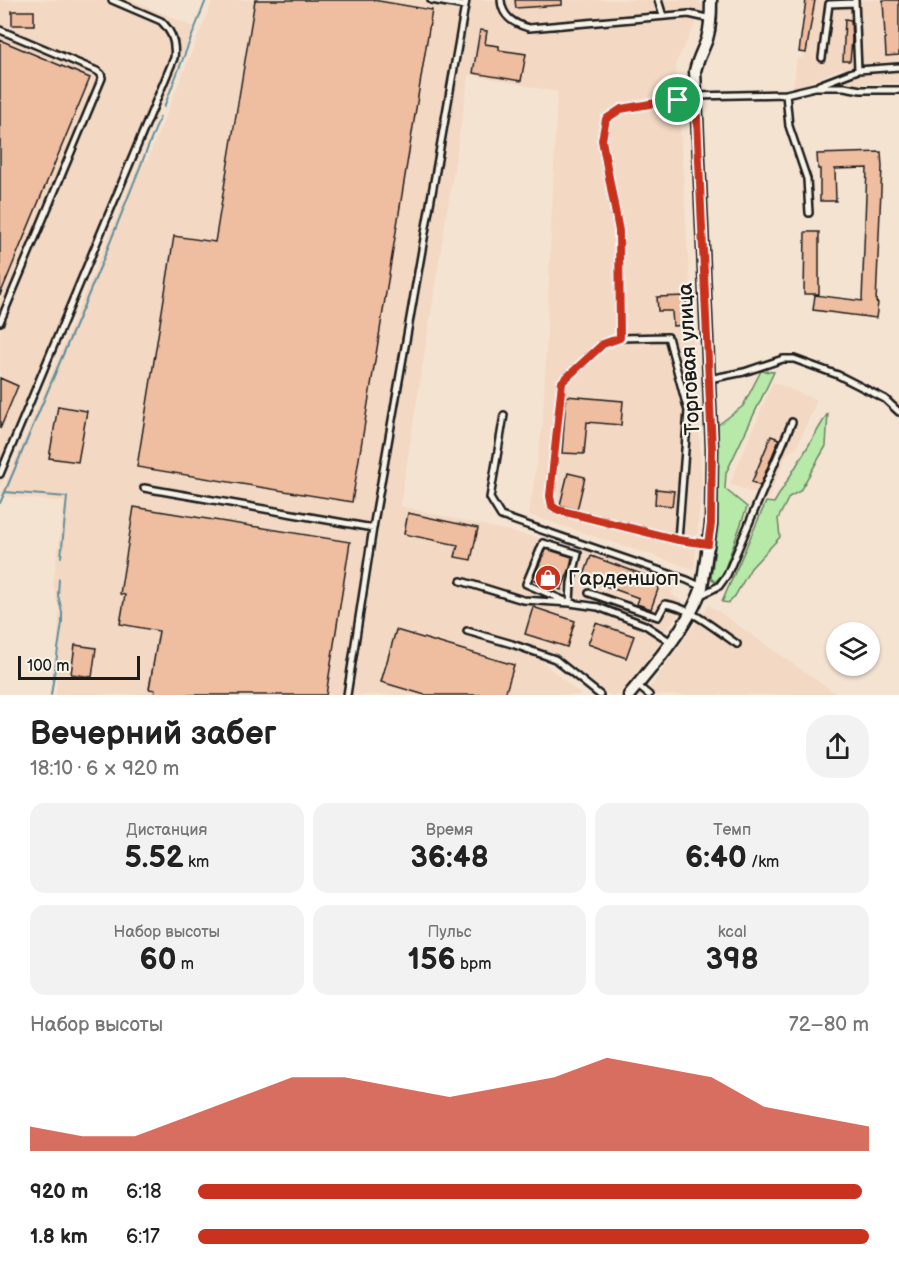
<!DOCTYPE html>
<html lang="ru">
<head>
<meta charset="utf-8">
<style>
  body { margin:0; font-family:"Balsamiq Sans",sans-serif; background:#f2f2f2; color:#222; height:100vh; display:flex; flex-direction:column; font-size:22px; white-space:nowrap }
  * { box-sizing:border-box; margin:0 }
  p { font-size:20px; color:#767676 }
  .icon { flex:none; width:33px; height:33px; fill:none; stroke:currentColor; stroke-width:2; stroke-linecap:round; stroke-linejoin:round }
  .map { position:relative; height:695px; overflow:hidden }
  .side { display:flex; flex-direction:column; background:#fff; flex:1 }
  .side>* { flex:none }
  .controls { position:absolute; left:826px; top:622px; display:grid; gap:12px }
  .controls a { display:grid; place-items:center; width:54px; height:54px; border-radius:50%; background:#fff; box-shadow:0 2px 4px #0004; font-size:30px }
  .scale { position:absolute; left:18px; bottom:15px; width:122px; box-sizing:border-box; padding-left:6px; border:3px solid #1c1c1c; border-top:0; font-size:16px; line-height:21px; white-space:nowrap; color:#1c1c1c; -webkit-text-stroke:4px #f7f3e8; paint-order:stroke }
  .pin { position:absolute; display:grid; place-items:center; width:51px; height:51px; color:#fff; margin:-26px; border:3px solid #fff; border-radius:50%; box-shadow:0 2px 6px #0007 }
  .round { display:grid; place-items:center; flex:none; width:63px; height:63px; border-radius:24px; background:#f2f2f2 }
  .overview { display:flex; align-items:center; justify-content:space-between; height:102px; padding:0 30px }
  h1 { font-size:33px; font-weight:700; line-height:45px }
  .metrics { display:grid; grid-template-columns:repeat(3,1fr); gap:9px; height:102px; padding:6px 30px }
  .metrics div { display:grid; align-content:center; border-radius:15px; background:#f2f2f2; text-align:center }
  .metrics b { font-size:30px; font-weight:700 }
  .metrics small { font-size:16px; font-weight:400 }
  .metrics p { font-size:16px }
  .chart { height:168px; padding:12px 30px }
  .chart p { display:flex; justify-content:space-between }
  .chart svg { width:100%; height:108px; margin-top:6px; fill:#c8321e; opacity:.7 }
  ul { padding:0 30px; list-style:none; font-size:20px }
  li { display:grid; grid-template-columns:96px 72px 1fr; align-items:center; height:45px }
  li i { height:15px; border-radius:8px; background:#c8321e }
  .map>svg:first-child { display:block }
</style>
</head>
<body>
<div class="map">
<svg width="899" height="695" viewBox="0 0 899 695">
  <rect width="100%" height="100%" fill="#f5e3d2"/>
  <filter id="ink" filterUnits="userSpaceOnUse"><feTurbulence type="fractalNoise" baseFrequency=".0167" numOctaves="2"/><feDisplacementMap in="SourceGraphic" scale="12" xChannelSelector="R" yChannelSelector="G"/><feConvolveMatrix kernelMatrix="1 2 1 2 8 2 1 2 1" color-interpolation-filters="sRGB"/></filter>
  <g filter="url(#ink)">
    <path fill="#f3d8c3" d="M0,0h132l62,27 -194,461z
      M213,0h484l7,6 -28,57 26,417 -8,89 -165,-54 14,-94 14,-329 -88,-18 -69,432 139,32 48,13 89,32 -5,11 14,9 -19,28 -18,-11 -71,-24 -2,-3v-10h-7l-4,10 -5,1 -21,-8 8,9h-21l-8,-3 -2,11 20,1 63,8 46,18 17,12 -43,53h-9l-46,-37 -52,-20 -1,7 36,13 -2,5 37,32h-525l3,-85 -6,-26 12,-82 -65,-6 140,-335h7z
      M806,0h93v83l-58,1 1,-16 -49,21 4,-31 6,1 1,-6 -5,-1z
      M773,382l44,18 -20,47 -10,7 -19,45 -38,-15z
      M709,605l129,90h-194z"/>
    <path fill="#b7e9a9" stroke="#6a8262" stroke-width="1.5" d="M761,371l13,1 -48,101 -1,16 22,18 -24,67 -8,8 -4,-4 7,-52v-101l25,-19z
      M828,413l-2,33 -26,45 -11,6 -11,22 2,18 -29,31 -16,28 -6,7 -7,-1 44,-100 8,1z"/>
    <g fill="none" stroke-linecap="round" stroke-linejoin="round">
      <path stroke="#628f9b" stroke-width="2" d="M164,107l42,-107
        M0,503l5,-11
        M61,557l6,-60 -62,-5 98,-232 57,-143
        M51,695l11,-72v-11l-4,-17 1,-16"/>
    </g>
    <path fill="#efbda0" stroke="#1c1c1c" stroke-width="1.5" d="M255,0h118l59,10 -80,492 -215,-35 37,-231 41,6z
      M515,0h47v5l-46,3z
      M806,0h9l-9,53 -7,-1z
      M883,0h16v55l-13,1z
      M12,11h22v14h-22z
      M845,19l6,1 1,20 -2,21h-7z
      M480,30l7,1 -2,13 14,2v4l27,4 -5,27 -48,-8z
      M0,40l90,38 -90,217z
      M881,152l1,15 -6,135 2,1 -2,15 -63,-8 2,-15 47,6 5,-133 -32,1 1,32h-16v-32h-2l-1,-15z
      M805,232h14v62h-15z
      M686,296l1,29 -14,1 -1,-15h-14l-1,-14z
      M0,378l18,8 -18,43z
      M566,396l57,5 -2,24 -34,-3 -3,32 -22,-1z
      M58,406l29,5 -9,51 -29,-4z
      M771,436l8,3 -19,47 -8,-4z
      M568,473l17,4 -8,33 -17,-5z
      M656,489l18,2 -2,15 -17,-2z
      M134,507l216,35 -24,153h-172l1,-5 -6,-1 10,-58 -39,-7 5,-29 -5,-1z
      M408,513l70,15 -7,32 -16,-3 3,-12 -54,-11z
      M546,549l26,8 -2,11 -9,22 -28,-11z
      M591,556l70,25 -10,28 -14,-5 2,-6 -56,-20z
      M533,607l42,14 -8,26 -42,-13z
      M596,623l38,13 -8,22 -38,-14z
      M396,630l118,35 -9,30h-80l-44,-13z
      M75,645l21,3 -4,29 -21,-3z"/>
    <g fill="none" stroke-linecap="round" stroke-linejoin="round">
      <g stroke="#1c1c1c" stroke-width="10">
        <path id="lane" d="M431,0l34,6
          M501,0c1,17 13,24 28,28l160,-14 22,5
          M658,0l5,16
          M855,0l3,70 41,-3
          M0,30l97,41 4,3 1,4 -102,244
          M822,58l7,-54 26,-1
          M819,85l39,-15
          M786,94l3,32 18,53 2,34
          M620,338l-1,-107 -17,-91 4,-21 15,-10 75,-13 90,-2 29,-7h29l17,3h38
          M709,379l35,-7 39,-13h11l44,16 47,24 14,13
          M504,415l-14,83 11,18 186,64 15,7
          M0,474l174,-416c2,-15 -2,-27 -13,-37l-49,-21
          M144,488l229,40
          M678,540l10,-129 -20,-74 -48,1 -17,6 -41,38 -12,114 2,10 6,4 120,30 30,4
          M543,543l35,11 -7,29 -1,20 -44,-19z
          M461,581l62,19 47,3 28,4 47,18 26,17
          M589,593l69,24 7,-13c27,4 50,25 72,40
          M701,595l18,-9 8,-11 65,-153
          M467,631l45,13 43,15 45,36
          M637,685l12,10
          M347,695l26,-167 93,-528"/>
      </g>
      <g stroke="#1c1c1c" stroke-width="15">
        <path id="street" d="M629,695c25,-30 61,-71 73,-108l9,-63 1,-76 -17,-377c3,-13 8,-21 12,-32 4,-13 4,-26 4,-39"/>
      </g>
      <use href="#lane" stroke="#f7f3e8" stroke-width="5"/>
      <use href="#street" stroke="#f7f3e8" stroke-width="10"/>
    </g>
  </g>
  <g fill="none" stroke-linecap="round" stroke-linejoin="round" filter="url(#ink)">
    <g stroke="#fff" stroke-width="12">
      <path id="route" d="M696,96l16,352 -1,76 -3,20 -30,-4 -120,-30 -6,-4 -2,-10 12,-114 41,-38 17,-6 -1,-107 -17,-91 4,-21 15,-10z"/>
    </g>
    <use href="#route" stroke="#c8321e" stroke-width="8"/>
  </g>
  <defs>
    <g id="shop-disc" transform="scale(1.35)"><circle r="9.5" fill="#c8321e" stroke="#f7f3e8"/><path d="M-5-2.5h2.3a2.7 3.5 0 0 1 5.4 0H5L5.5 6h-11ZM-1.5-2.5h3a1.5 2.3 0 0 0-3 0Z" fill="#fff"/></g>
  </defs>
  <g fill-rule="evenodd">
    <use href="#shop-disc" x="548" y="578"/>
  </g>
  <g text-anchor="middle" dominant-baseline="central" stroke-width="4.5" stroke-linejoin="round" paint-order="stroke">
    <g font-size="21" fill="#1c1c1c" stroke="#f7f3e8">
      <text transform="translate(689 359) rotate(-93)">Торговая улица</text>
    </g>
    <g font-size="21" fill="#1c1c1c" stroke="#f7f3e8" text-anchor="start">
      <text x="568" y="578">Гарденшоп</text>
    </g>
  </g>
</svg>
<div class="controls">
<a><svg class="icon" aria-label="layers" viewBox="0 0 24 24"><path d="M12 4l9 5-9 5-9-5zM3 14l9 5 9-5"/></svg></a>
</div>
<div class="scale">100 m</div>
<div class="pin" style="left:678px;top:100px;background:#1e9e55"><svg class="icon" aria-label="arrive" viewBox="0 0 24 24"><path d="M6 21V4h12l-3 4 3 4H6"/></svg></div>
</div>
<section class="side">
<div class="overview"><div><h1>Вечерний забег</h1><p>18:10 · 6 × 920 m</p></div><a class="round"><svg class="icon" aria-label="share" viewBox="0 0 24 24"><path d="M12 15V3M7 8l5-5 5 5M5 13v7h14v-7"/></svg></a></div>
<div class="metrics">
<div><p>Дистанция</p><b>5.52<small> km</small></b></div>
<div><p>Время</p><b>36:48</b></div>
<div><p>Темп</p><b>6:40<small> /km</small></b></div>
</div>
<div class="metrics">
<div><p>Набор высоты</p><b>60<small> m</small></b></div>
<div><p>Пульс</p><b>156<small> bpm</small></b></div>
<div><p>kcal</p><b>398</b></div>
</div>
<div class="chart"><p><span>Набор высоты</span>72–80 m</p>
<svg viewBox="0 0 160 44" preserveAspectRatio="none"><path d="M0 44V34L10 38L20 38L30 30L40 22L50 14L60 14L70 18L80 22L90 18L100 14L110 6L120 10L130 14L140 26L150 30L160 34V44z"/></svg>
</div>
<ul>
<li><b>920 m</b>6:18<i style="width:99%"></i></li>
<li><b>1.8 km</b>6:17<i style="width:100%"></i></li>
</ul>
</section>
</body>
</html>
